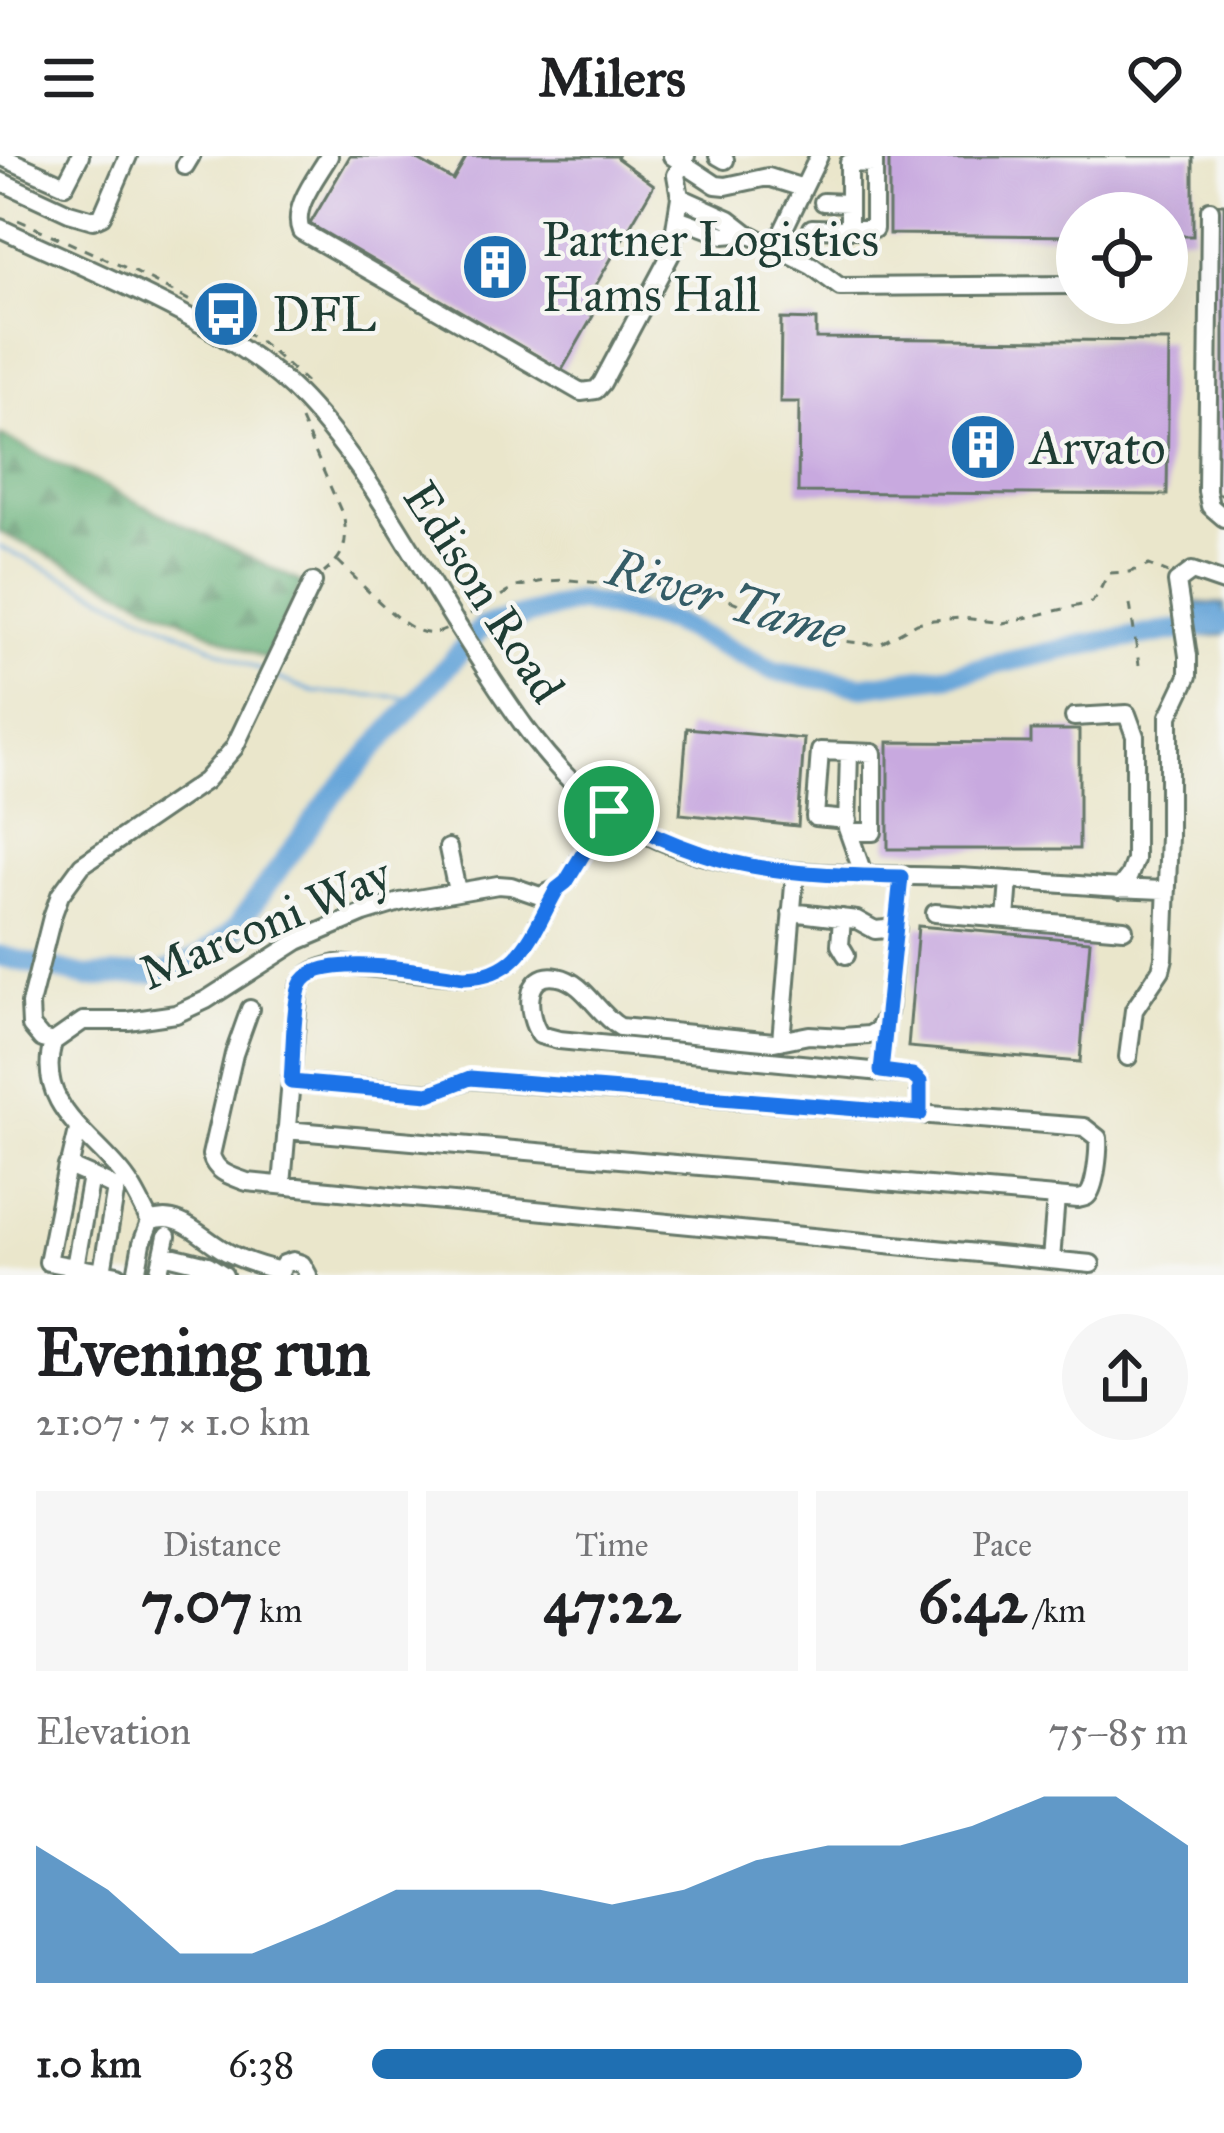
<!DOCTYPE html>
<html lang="en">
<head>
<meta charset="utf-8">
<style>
  body { margin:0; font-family:"IM FELL Great Primer",serif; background:#f6f6f6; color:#202124; height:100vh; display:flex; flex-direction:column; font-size:45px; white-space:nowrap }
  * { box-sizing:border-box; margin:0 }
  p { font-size:39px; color:#757577 }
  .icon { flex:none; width:66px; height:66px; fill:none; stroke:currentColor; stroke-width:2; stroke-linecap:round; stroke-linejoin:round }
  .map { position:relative; height:1119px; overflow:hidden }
  .drawer { display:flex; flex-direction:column; background:#fff; flex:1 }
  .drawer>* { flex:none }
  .tools { position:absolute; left:1056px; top:36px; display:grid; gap:24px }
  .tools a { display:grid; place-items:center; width:132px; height:132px; border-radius:50%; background:#fff; box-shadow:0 12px 48px #0002; font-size:60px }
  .pin { position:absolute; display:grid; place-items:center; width:102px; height:102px; color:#fff; margin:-51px; border:6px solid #fff; border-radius:50%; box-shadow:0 3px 12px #0007 }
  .round { display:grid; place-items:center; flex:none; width:126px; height:126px; border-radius:63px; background:#f6f6f6 }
  .head { display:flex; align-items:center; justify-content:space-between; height:204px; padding:0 36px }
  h1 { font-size:66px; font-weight:700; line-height:90px }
  .stats { display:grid; grid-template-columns:repeat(3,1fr); gap:18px; height:204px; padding:12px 36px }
  .stats div { display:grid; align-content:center; border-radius:0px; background:#f6f6f6; text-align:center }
  .stats b { font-size:60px; font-weight:700 }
  .stats small { font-size:33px; font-weight:400 }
  .stats p { font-size:33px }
  .chart { height:336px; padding:24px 36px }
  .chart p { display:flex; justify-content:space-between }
  .chart svg { width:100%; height:216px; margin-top:12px; fill:#1f6fb2; opacity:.7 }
  ul { padding:0 36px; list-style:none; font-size:39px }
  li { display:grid; grid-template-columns:192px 144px 1fr; align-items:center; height:90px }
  li i { height:30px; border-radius:15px; background:#1f6fb2 }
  header { display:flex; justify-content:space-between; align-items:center; height:156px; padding:0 36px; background:#fff; font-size:54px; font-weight:700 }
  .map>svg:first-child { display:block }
</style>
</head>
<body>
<header><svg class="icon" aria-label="menu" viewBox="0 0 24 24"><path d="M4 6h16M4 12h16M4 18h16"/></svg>Milers<svg class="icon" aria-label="heart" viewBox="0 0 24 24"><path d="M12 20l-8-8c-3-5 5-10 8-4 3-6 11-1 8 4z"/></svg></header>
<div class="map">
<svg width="1224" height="1119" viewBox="0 0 1224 1119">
  <defs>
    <pattern id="forest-firs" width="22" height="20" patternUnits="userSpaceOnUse" patternTransform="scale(3)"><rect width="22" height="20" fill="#66b078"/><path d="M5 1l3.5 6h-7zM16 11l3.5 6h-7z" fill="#539063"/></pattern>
    <pattern id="water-waves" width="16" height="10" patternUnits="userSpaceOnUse" patternTransform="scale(3)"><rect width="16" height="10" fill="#66a5d9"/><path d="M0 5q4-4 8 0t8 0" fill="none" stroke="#5388b1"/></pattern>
  </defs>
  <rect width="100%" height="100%" fill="#f6f6f2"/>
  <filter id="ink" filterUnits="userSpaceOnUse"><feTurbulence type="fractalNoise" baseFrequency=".00833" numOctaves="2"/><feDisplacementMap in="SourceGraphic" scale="24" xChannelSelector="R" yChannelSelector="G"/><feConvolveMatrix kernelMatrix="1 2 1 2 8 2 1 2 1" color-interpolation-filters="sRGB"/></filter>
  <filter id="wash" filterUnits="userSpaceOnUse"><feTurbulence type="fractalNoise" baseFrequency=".004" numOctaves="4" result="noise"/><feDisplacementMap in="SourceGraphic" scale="48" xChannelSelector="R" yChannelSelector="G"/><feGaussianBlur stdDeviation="2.7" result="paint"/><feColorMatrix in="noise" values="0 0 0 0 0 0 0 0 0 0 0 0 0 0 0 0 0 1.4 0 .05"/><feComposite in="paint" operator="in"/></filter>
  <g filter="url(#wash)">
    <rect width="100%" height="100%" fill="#eae6cb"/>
    <path fill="url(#forest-firs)" stroke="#427656" stroke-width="3" d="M0,279l302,148 -36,76 -266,-127z"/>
    <path fill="url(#water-waves)" stroke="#427186" stroke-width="3" d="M1195,447l29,1v31l-30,2z"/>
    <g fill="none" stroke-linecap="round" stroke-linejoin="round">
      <path stroke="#66a5d9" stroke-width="3" d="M0,391l264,125
        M273,520l40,16 106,6"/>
      <path stroke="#66a5d9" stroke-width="21" d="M0,800l88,21 75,-4 39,-17 33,-27 95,-131 152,-171 97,-26 90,20 106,50 88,15 85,-11 139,-31 137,-21"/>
    </g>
    <g id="blocks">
      <path fill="#c8a9df" d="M350,0h61l42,24 14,-24h151l-1,2 37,27 -72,124 11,7 -31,54 -252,-146z
        M889,0h304v80h-26v-23h-90v23l-188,-2z
        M1212,48h12v290h-10z
        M781,163l35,1v18l353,3 -2,154 -369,-3 1,-90h-19z
        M687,572l117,11 -6,87 -118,-12z
        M1031,574h48v119h-191v-107l143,1z
        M918,770l172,15 -10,121 -172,-15z"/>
    </g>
  </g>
  <g filter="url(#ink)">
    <use href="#blocks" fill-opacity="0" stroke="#667869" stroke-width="3"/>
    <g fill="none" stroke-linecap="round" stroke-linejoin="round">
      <g stroke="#667869" stroke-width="22">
        <path id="minor" d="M0,0l65,29 15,-29
          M329,0c-12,21 -38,52 -28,75l280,161 15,-2 6,-7 69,-129 9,-57 -4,-22 10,-19
          M672,0l44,29 10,1 42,-9 35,11
          M718,0l7,4
          M874,0v73h-25v-66l25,1
          M185,10l6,-10
          M0,25l69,32 24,7 9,-4 26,-60
          M680,41l49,22 18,14 65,33 28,21 237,-2
          M823,46l26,1
          M1210,54l-3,281 3,15 14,12
          M677,62l47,17 23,-2
          M0,72c94,45 233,96 304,172 60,64 104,146 150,220
          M812,72l37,1
          M775,91l44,-91
          M486,514c25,38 50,76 83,109 105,106 251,93 388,98 70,3 140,11 210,13
          M1074,561l53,-3 8,22v124l-6,16 -10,13
          M848,664l-33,-3 5,-66 29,1
          M849,676h24v-79l-24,-1 -2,76 17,48
          M448,692l9,43
          M901,721l-13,136 -10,17 -9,5 -26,2 -34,-2 -35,7 -154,-15c-23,-13 -35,-45 -62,-50 -35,-7 -32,39 -18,58l19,5 353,35 8,7v32
          M791,756l66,8 18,10 22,-2
          M935,757l71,6 3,-39
          M842,762l-2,27 6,10
          M1006,763l118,10
          M250,853l-16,45 -23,101c5,18 20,21 36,27l844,82
          M781,885l14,-168
          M53,886l-11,-3 -11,-13 -1,-22 22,-87 8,-22 22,-30 123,-84 29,-33 79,-166
          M1128,901l6,-47 27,-40 3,-12 5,-122v-120l19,-40v-20l-11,-74 15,-11 32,11
          M881,915l5,-49
          M286,974l792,69c3,-1 7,-1 9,-3 9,-8 12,-46 11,-58l-14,-11 -614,-48 -41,14 -138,-11
          M70,1008l5,5 16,7 -16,91 -27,-5 19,-96 3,-2 8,-34
          M91,1020l25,12 -14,84
          M282,1029l17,-198c8,-16 21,-19 38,-23l127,13c58,-1 68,-44 93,-88
          M150,1066c-7,-14 -14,-30 -23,-42 -31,-44 -93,-72 -74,-138l30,-21h45l48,-7 30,-14 92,-59 66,-28 36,-11 98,-17 13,1 29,10 17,-7 9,-7 43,-71
          M150,1066c32,-13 54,20 81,32 15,8 32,12 48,17
          M163,1098l4,-18
          M1051,1104l5,-63
          M75,1111l43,8
          M136,1119l6,-32 8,-21
          M158,1119l5,-21 45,11 16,10
          M279,1119l5,-11 9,-3 9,3 6,11"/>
      </g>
      <path stroke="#667869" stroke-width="3" stroke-dasharray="9 9" stroke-linecap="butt" d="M18,64l115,51 61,32
        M213,157l52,32 41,37
        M301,264l43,98c4,26 0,38 -20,55
        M338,405c20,19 56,60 81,70 10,4 18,3 28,-2
        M1130,448l9,61
        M470,458l46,-27 28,-6 26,-1 102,10h32l45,18 28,19 48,12 44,5h11l37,-21 16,-3 30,-2 40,5 87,-20c10,-7 11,-20 20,-30l20,-1 19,-7 19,8"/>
      <use href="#minor" stroke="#fff" stroke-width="16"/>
      <g stroke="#667869" stroke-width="22" stroke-linecap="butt">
        <path id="minor-bridge" d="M454,464l32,50"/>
      </g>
      <use href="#minor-bridge" stroke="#fff" stroke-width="16"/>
    </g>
  </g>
  <g fill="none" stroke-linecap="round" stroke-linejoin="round" filter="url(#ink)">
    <g stroke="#fff" stroke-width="24">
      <path id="route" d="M609,655c102,61 176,63 292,66l-20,194 31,4 8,7v32l-450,-36 -41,16 -138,-12c2,-23 2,-77 9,-96 13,-37 131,-13 164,-9 58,-1 68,-44 93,-88l9,-7z"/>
    </g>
    <use href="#route" stroke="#1a73e8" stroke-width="15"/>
  </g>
  <defs>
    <g id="building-disc" transform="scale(3.45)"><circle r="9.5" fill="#1f6fb2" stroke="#f6f6f2"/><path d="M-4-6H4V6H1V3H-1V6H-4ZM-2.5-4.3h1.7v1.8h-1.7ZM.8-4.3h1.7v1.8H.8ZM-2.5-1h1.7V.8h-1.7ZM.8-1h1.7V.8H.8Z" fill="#fff"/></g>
    <g id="bus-disc" transform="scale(3.45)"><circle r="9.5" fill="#1f6fb2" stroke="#f6f6f2"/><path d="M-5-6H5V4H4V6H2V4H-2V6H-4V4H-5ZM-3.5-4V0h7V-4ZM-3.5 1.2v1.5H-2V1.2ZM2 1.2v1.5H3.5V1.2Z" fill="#fff"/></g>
  </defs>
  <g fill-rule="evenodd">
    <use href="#building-disc" x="495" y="111"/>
    <use href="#bus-disc" x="226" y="158"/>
    <use href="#building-disc" x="983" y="291"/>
  </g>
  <g text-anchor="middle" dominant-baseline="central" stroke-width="9" stroke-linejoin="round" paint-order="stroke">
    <g font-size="48" fill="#1f3d34" stroke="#f6f6f2" text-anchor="start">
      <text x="542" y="83">Partner Logistics<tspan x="542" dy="55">Hams Hall</tspan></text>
      <text x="272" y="158">DFL</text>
      <text x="1030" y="291">Arvato</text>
    </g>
    <g font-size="48" fill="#1f3d34" stroke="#f6f6f2">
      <text transform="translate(484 436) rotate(57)">Edison Road</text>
      <text transform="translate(265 767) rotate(-23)">Marconi Way</text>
    </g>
    <g font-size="51" font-style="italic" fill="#345c66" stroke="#f6f6f2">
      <text transform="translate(726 444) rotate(16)">River Tame</text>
    </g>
  </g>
</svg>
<div class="tools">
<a><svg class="icon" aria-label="locate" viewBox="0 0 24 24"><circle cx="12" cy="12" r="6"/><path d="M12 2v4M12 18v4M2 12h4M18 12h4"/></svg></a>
</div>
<div class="pin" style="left:609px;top:655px;background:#1e9e55"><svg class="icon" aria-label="arrive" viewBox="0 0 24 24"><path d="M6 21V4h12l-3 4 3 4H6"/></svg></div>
</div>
<section class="drawer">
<div class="head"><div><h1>Evening run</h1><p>21:07 · 7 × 1.0 km</p></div><a class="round"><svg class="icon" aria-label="share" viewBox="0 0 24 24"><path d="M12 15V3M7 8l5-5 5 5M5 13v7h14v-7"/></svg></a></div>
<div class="stats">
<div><p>Distance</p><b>7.07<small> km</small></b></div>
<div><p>Time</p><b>47:22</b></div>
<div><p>Pace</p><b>6:42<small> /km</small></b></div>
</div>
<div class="chart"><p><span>Elevation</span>75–85 m</p>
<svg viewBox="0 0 160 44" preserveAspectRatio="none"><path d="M0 44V16L10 25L20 38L30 38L40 32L50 25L60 25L70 25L80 28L90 25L100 19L110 16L120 16L130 12L140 6L150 6L160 16V44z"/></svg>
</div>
<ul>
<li><b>1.0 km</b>6:38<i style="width:87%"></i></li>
</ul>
</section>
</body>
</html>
